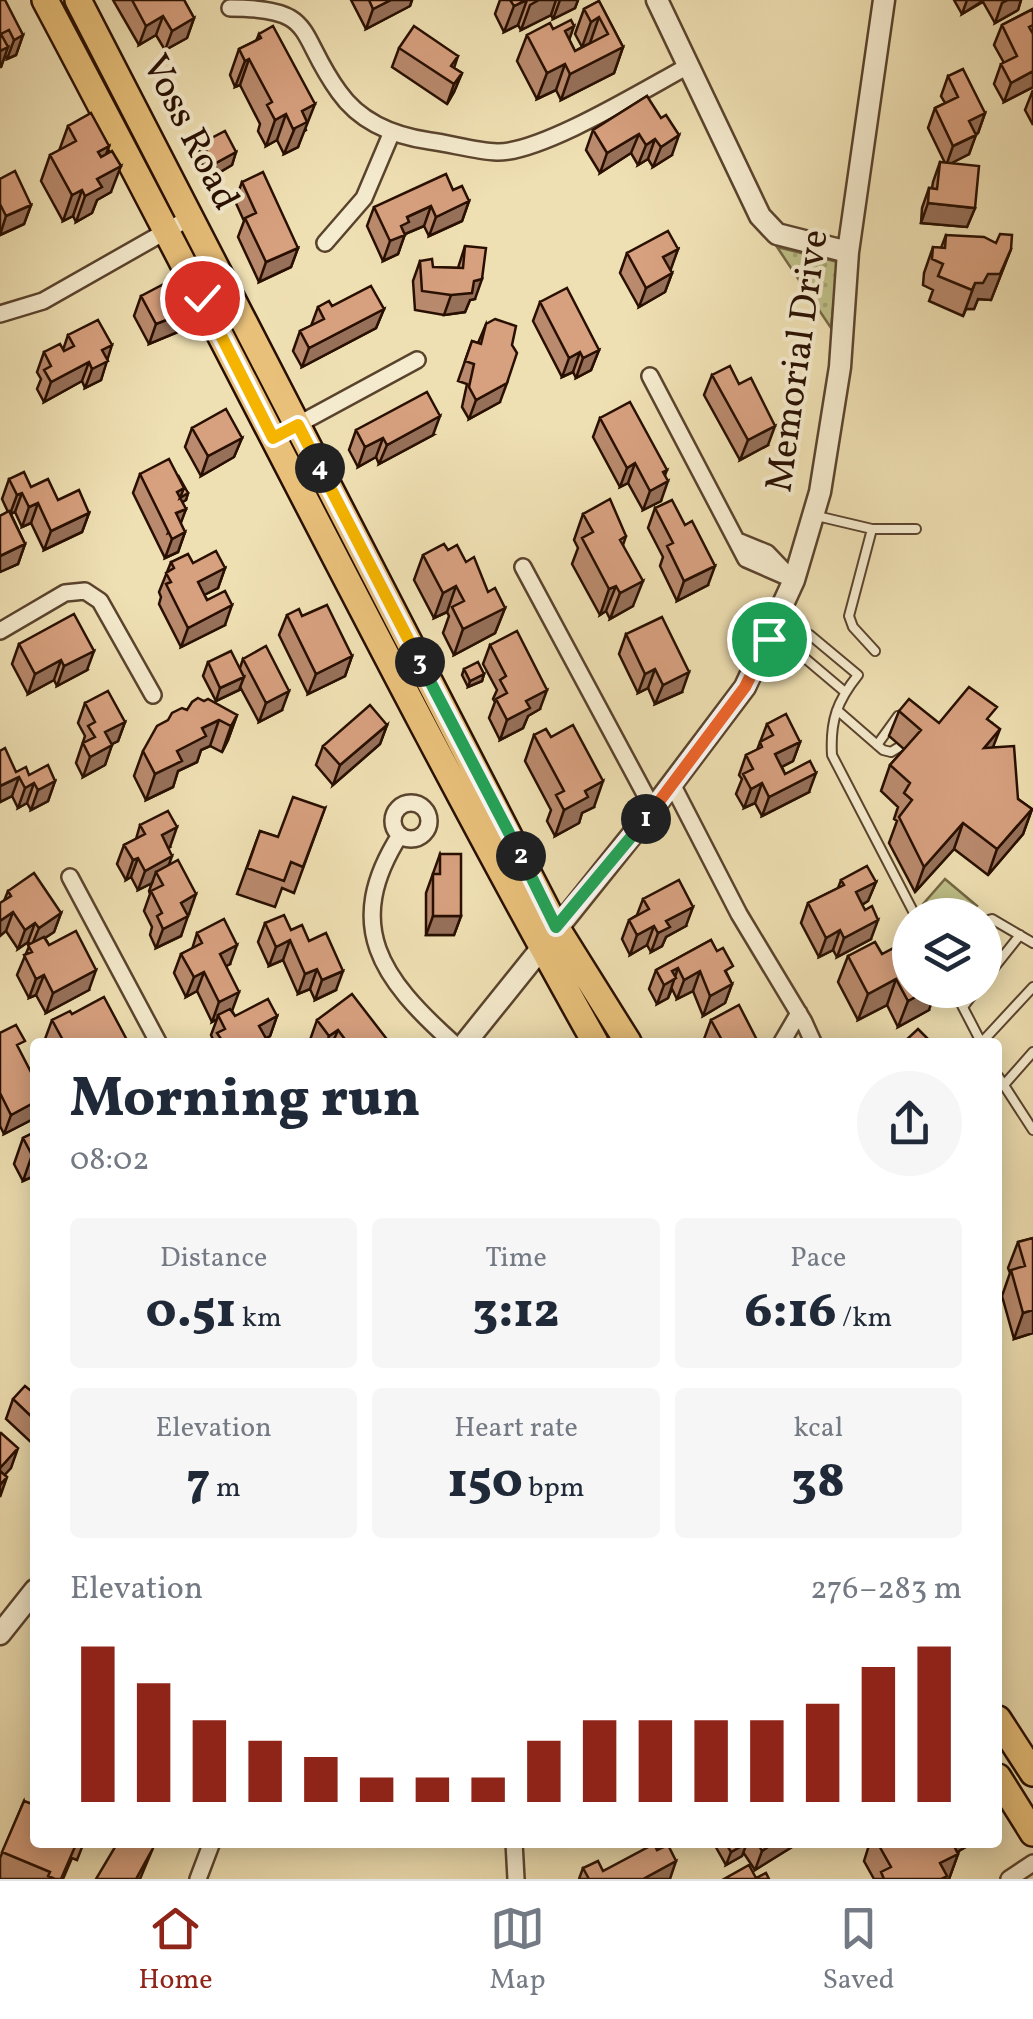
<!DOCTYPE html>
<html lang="en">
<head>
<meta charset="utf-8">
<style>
  body { margin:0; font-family:Vollkorn,serif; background:#f6f6f7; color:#1f2937; height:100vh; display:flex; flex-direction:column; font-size:38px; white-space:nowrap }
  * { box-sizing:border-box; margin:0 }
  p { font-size:32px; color:#747a83 }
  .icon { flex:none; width:55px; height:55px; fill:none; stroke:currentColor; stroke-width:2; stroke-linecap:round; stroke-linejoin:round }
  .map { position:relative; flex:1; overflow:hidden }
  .details { position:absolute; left:30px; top:1038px; width:972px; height:810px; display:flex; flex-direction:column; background:#fff; border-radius:10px; box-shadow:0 5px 25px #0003 }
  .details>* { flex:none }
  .controls { position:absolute; left:892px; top:898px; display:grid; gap:20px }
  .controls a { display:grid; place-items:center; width:110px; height:110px; border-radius:50%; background:#fff; box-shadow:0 5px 25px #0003; font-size:50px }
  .pin { position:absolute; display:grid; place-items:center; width:85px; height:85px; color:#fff; margin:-42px; border:5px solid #fff; border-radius:50%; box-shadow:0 2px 10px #0007 }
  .km { position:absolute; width:50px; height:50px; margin:-25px; border-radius:50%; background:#222; color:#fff; font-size:28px; line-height:50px; text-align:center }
  .round { display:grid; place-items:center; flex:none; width:105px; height:105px; border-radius:52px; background:#f6f6f7 }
  .summary { display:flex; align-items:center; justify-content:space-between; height:170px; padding:0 40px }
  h1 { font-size:55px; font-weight:800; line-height:75px }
  .figures { display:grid; grid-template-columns:repeat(3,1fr); gap:15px; height:170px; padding:10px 40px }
  .figures div { display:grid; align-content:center; border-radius:10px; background:#f6f6f7; text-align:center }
  .figures b { font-size:50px; font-weight:800 }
  .figures small { font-size:28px; font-weight:400 }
  .figures p { font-size:28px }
  .chart { height:280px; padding:20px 40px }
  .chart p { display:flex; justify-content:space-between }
  .chart svg { width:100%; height:180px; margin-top:10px; stroke:#8f2418; stroke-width:6 }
  .dock { display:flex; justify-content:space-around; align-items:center; height:140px; border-top:2px solid #e0e1e3; background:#fff; font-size:28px; color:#747a83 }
  .dock a { display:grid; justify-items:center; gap:5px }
  .dock .active { color:#8f2418 }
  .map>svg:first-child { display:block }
</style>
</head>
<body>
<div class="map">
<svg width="1033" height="1879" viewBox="0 0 1033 1879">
  <defs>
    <pattern id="park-dots" width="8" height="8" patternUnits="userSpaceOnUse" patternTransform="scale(2.5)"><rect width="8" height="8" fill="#c0c088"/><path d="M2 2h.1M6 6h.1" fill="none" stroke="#a5a474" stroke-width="1.8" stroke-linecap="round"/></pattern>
  </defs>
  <rect width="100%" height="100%" fill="#efe0b3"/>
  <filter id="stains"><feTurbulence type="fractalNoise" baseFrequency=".002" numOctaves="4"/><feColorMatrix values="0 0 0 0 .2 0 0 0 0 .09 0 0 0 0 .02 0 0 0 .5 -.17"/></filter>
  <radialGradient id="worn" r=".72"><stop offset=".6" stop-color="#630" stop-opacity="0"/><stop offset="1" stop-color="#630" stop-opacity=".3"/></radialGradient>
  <path fill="#c0c088" stroke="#746844" stroke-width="2.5" d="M945,879l32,27 -8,9h-33l-13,-11z"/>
  <path fill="url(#park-dots)" stroke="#746844" stroke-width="2.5" d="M777,247l61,15 -7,66z"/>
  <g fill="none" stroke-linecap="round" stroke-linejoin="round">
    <g stroke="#5a432d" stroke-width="12">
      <path id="service" d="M817,516l55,13h44
        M872,529l-23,87 4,11 22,24
        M778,619l32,16 48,40c-21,26 -28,46 -26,80l83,160
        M769,639l31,15 45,38
        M837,710l46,40 8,2 10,-6
        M877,745l21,-29
        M985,921l7,-2 41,24
        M985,979l35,-44
        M954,990l27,52
        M963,1007l13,-17
        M982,1042l51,-55
        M998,1076l35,54
        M1003,1086l30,-34"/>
    </g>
    <g stroke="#5a432d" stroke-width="20">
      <path id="minor" d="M230,8c88,0 66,25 109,84 21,30 56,44 91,49 22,3 45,10 67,11 45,1 150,-64 193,-87
        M325,243l39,-45 28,-66
        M0,314l43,-13 148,-84
        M650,376l96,183 48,21
        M273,438l144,-78
        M740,542l27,11 22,23
        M523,567l130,242
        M0,631l65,-38 20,-2 15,10 53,94
        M672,784l67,130 65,108 9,20
        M393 821a18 18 0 1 1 36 0a18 18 0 1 1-36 0Z
        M400,835c-58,91 -18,144 52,207
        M70,877l88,165
        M782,1042l17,-29
        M514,1842l2,37
        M198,1879l14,-37
        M1009,1879l24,-16"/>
    </g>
    <g stroke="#5a432d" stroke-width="25">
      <path id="tertiary" d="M657,0l103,216 17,18 71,18
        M466,1042l187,-233 92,-122 49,-107 26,-88 20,-125 8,-115 36,-252
        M0,1634l35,-44"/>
    </g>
    <g stroke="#280f00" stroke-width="30">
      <path id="primary" d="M45,0c185,347 358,700 550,1042
        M78,0l478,927 72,115
        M998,1719l35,54
        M998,1777l35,56"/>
    </g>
    <use href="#service" stroke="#f5ebce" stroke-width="8"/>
    <use href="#minor" stroke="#f5ebce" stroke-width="15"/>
    <use href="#tertiary" stroke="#f5ebce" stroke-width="20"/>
    <use href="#primary" stroke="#e8c07a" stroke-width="25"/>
  </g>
  <path fill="#b98a6d" stroke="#280f00" stroke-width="2.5" d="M0,0l23,35 -7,20 -9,4 -2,-4 -4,12z
    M113,0h71l10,18 -7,20 -22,12 -9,-15 -17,10z
    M351,0h61l-2,6 -44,23z
    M500,0h78l-3,8 -22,11 -2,-4 -30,15 -3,-5 -14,7 -9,-18z
    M954,0h67l-3,10 -23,13 -12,-21 -21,12z
    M599,1l24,46 -9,26 -53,27 -5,-10 -19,9 -20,-38 10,-26 26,-6 16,10 6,12 7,-4 -7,-13 9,-25z
    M1033,9v78l-29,15 -10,-18 7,-20 3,-1 -10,-18 8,-20z
    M259,34l47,96 -3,2 -5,15 -14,7 -7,-14 -11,6 -8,-15 2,-7 -20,-39 -5,2 -5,-12 9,-26 17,-8z
    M399,48l59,8 -4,12 8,5 -8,19 -7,12 -55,-37z
    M948,76l37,37 -7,20 -2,1 -7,20 -18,9 24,45 -8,19 -46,-4 1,-15 7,-20h3l1,-6 7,-20 5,1 -17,-35 7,-20 10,-5 -4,-7z
    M1033,90v35l-8,-15z
    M647,96l25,59 -19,12 -5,-8 -10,6 -7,-12 -31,20 -14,-23 7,-20z
    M68,126l41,20 -3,8 5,38 -14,8 -5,13 -16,9 -3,-6 -10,5 -22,-40 9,-26 9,-4z
    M202,143l34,9 -4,13 -22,13 -12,-22z
    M0,179l31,26 -7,19 -24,11z
    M242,182l56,66 -7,19 -32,15 -21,-45 6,-16 -9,-20z
    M453,190l16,11 -7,20 -33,15 -5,-10 -19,8 -7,20 -15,7 -16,-35 7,-19z
    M946,235l65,14 -20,51 -13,-1 -4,10h-8l-3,7 -34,-15 4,-11 -10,-5 1,-12 9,-26 8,1z
    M465,246l10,53 -5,1 -5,12 -21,3 -29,-5 -2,-29 7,-20 13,6 25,1z
    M678,249l-8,20 2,4 -7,19 -26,15 -19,-34 7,-20z
    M169,294l23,16 -7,19 -36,15 -15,-28 7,-20z
    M540,302l59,48 -8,20 -15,8 -3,-6 -11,5 -29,-56z
    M332,306l52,3 -8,19 -74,39 -9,-16 7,-20 11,-5 7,-19z
    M486,324l14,78 -31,17 -7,-12 5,-23 -9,-3 14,-40 6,2z
    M68,335l39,24 -6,21 -16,8 -3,-7 -38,21 -7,-13 4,-10 -4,-7 7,-20 19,-2z
    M712,375l56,70 -28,15 -36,-65z
    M600,418l65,57 -4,26 -18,9 -15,-27 -8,4 -27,-50z
    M192,428l50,10 -8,19 -33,19 -16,-29z
    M356,430l77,5 -54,29 -3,-7 -18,10 -9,-17z
    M140,474l48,19 -2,7 -4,2 4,7 -6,14 5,9 -7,20 -13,6 -32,-65z
    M9,479l22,8 27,13 31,13 -7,19 -38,18 -13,-27 -9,4 -7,-15 -4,2 14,30 -7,20 -18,8v-56l8,-4 -6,-13z
    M655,508l53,77 -31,16 -17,-35 3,-9 -15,-29z
    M583,514l43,22 -3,9 10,61 -23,13 -4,-8 -6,4 -28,-51 6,-16 -4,-8z
    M448,550l18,12 22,30 17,16 -10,25 -41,22 -11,-22 6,-17 -2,-4 -13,6 -20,-38 9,-25z
    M171,562l22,1 32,5 -7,20 -14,7 21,30 -44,22 -22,-43 2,-7 -2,-5z
    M287,615l15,1 50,40 -7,20 -37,18 -29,-59z
    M626,634l56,58 -27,12 -7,-16 -10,5 -19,-39z
    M19,644l68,26 -30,16 -3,-6 -26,14 -16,-30z
    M490,645l50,64 -12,7 -5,12 -23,12 -11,-22 6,-16 -2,-3 4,-9 -14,-26z
    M243,659l39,51 -23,12 -19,-35 -1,3 -23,11 -13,-25 5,-14 32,6z
    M464,669l20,5 -2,7 -14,6 -6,-12z
    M85,703l40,19 -7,19 -6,3 -7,21 -22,12 -7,-14 9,-27 -7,-13z
    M187,710l50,5 -9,25 -6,12 -12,-6 -9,4 -4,12 -19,9 -5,16 -27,13 -12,-24 9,-25z
    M899,711l40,12h53l1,25 25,51 14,10 -9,25 -35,41 -34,-26 -39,43 -26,-49 8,-22 -3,-2 4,-12 -17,-16 9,-26 14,-16 -15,-13z
    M767,724l33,18 -7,19 -11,6 3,7 24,18 -47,24 -7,-13 -11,5 -8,-14 6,-15 -3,-4 7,-20 11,-5z
    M387,725l-7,19 -47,41 -17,-20 7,-19z
    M534,735l60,72 -12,6 -3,10 -24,13 -8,-15 4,-11 -26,-49z
    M0,751l16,21 39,9 -7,20 -17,9 -4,-7 -9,5 -6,-12 -12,6z
    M325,808l-31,85 -12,-5 -7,19 -38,-13 23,-63 18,6z
    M140,825l30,22 -2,1 1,16 20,50 -2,1 -6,21 -25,12 -6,-13 2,-8 -8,-16 6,-17 -1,-3 3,-8 -14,7 -7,-13 -5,3 -9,-16 7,-19 12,-6z
    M440,854l21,62 -7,19h-28v-42z
    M841,880l35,2 -8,19 -6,4 9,34 -34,18 -4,-7 -14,7 -18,-34 7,-20 30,-15z
    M8,891l53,22 -7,19 -9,6 4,7 40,45 -43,23 -10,-18 -7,3 -12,-23 13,-31 -2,-2 -10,7 -12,-18 -2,-30z
    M643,899l43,27 -20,11 -4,9 -11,6 -4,-7 -17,10 -8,-16 7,-19 8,-5z
    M265,923l26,7 18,11 27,49 -21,10 -5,-11 -12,5 -15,-34 -14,6 -11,-24z
    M197,933l33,31 -4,2 6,45 3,5h42l-7,20 -4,2 2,4h-54l-3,-7 6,-16 -5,3 -15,-31 -11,6 -12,-24 7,-19 11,-5z
    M711,940l21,44 -7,19 -22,13 -10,-25 -16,8 -5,-10 -4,9 -11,6 -8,-15 7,-19z
    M882,954l47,56 -31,17 -11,-22 -29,15 -20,-38 10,-26z
    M72,1014l56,28h-81l-2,-3 7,-19z
    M317,1020l72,22h-77l-2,-2z
    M711,1020l47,22h-52l-2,-3z
    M0,1033l20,20 15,27v38l-31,16 -4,-8z
    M35,1132v46l-1,-2 -11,5 -9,-17 9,-26z
    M1033,1238v95l-19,6 -12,-43 8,-23 -2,-5 10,-26z
    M35,1394v52l-29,-27 7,-20z
    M24,1801l11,41h49l-7,18 -5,-2 -9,21h-63v-21z
    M713,1842h87l-45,28 -12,-18 -1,4 -16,9z
    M870,1842h104l-17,10 1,2 -9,25h-75l-10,-18z
    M657,1850l13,29h-91l4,-11 20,3z"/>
  <path fill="#967059" stroke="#280f00" stroke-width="2.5" d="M391,0h21l-2,6 -44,23 7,-20z
    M527,0l-9,25 -14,7 10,-26z
    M539,0h17l-5,15 -30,15 9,-25z
    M560,0h18l-3,8 -22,11z
    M967,0h17l-22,14z
    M1008,0h13l-3,10 -23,13 7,-20z
    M163,16l-7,19 -17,10 7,-19z
    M599,17l-9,26 -8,4 9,-25z
    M194,18l-7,20 -22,12 7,-19z
    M574,26l-9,26v-21z
    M23,35l-7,20 -9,4 7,-19z
    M8,47l-7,20h-1v-16z
    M623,47l-9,26 -53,27 9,-26z
    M249,59l-9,26 -5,2 10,-26z
    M565,64l-9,26 -19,9 10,-26z
    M1033,71v16l-29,15 7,-19z
    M462,73l-8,19 -7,12 7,-20z
    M315,104l-17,43 -14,7 18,-43z
    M985,113l-7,20 -16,7 7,-19z
    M286,114l-9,26 -11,6 9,-26z
    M639,134l-8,19 -31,20 7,-20z
    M679,135l-7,20 -19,12 8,-20z
    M976,135l-7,19 -23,12 7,-20z
    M655,139l-7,20 -10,6 8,-20z
    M109,146l-9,26 -2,-20z
    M236,152l-4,13 -22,13 4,-14z
    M121,166l-10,26 -14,8 -5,13 -16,9 9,-26 12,-17z
    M82,190l-9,26 -10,5 9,-26z
    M469,201l-7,20 -33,15 7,-19z
    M928,203l47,5 -8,19 -46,-4z
    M31,205l-7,19 -24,11 6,-19z
    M431,206l-7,20 -19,8 -7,20 -15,7 7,-20 17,-24z
    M298,248l-7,19 -32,15 7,-20z
    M678,249l-7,20 -15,8 7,-20z
    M1011,249l-20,51 -13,-1 -4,10h-8l-3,7 12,-33 13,-9z
    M672,273l-7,19 -26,15 7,-19z
    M482,279l-7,20 -5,1 -5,12 -21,3 7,-20 23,-14z
    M384,309l-8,19 -74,39 7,-19z
    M192,310l-7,19 -36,15 7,-20z
    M112,345l-11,35 -16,8 7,-19 10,-19z
    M599,350l-8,20 -15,8 7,-20z
    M580,352l-7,20 -11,5 7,-19z
    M89,362l-7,19 -38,21 7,-20z
    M507,383l-7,19 -31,17 7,-19z
    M440,416l-7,19 -54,29 8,-19z
    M775,426l-7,19 -28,15 8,-20z
    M242,438l-8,19 -33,19 7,-20z
    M383,438l-7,19 -18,10 7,-20z
    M635,463l-7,20 -8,4 7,-19z
    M667,470l-6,15 7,-4 -7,20 -18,9 7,-19 13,-19z
    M184,488l4,5 -2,7 -8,5 -1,-13z
    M22,493l-7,19 -5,2 7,-19z
    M38,503l-7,20 -9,4 7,-20z
    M186,509l-7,19 -11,5 8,-20z
    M89,513l-7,19 -38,18 7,-19z
    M185,532l-7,20 -13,6 7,-19z
    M25,544l-7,20 -18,8v-16z
    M715,566l-7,19 -31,16 7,-20z
    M225,568l-7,20 -28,14 8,-20z
    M643,581l-10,25 -23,13 10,-26z
    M456,586l-9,26 -13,6 9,-25z
    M616,586l-10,25 -6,4 9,-26z
    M232,605l-7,20 -44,22 7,-19z
    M505,608l-10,25 -41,22 9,-26z
    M94,651l-7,19 -30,16 7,-20z
    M352,656l-7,20 -37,18 8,-20z
    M61,660l-7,20 -26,14 7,-20z
    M655,669l-7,19 -10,5 7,-19z
    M689,672l-7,20 -27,12 8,-19z
    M484,674l-2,7 -14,6 2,-6z
    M244,677l-5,13 -23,11 4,-13z
    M547,690l-7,19 -12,7 -5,12 -23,12 7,-20 19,-19z
    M289,691l-7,19 -23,12 7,-19z
    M237,715l-9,25 -6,12 9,-26z
    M219,720l-9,26 -9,4 -4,12 -19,9 -5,16 -27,13 9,-26 22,-23 25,-23z
    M125,722l-7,19 -20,10 7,-19z
    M387,725l-7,19 -47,41 7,-20z
    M1000,729l-10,26 -6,-7z
    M800,742l-7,19 -25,13 7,-20z
    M112,745l-7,20 -22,12 7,-20z
    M816,773l-7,19 -47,24 7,-19z
    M19,777l-7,19 -12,6v-16z
    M55,781l-7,20 -17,9 7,-20z
    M603,781l-9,26 -12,6 -3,10 -24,13 9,-26 21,-19z
    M34,783l-7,20 -9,5 7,-20z
    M762,783l-7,20 -11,5 7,-19z
    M1032,809l-9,25 -35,41 9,-26z
    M963,823l-9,26 -39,43 9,-25z
    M177,827l-7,20 -16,8 8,-20z
    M172,856l-7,20 -9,-4 -4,11 -14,7 7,-19z
    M138,858l-7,19 -5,3 7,-20z
    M876,882l-8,19 -19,11 7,-20z
    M196,894l-7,20 -16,8 8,-19z
    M693,907l-7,19 -20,11 -4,9 -11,6 7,-19 8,-12z
    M13,912l-7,19 -6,5v-15z
    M61,913l-7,19 -23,15 8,-19z
    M188,916l-7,20 -25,12 7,-19z
    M433,916h28l-7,19h-28z
    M878,920l-7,19 -34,18 7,-19z
    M35,923l-7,19 -10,7 7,-19z
    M654,926l-7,19 -17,10 7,-20z
    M840,930l-7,20 -14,7 7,-19z
    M290,940l-7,20 -14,6 7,-19z
    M237,945l-7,19 -17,9 7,-19z
    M678,968l-10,30 -11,6 7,-19 8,-14z
    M317,969l-7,20 -12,5 7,-20z
    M96,970l-7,20 -43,23 7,-20z
    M343,971l-7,19 -21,10 7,-20z
    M700,971l-7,20 -16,8 7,-19z
    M204,972l-7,19 -11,6 8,-20z
    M44,975l-8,20 -7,3 7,-19z
    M896,979l-9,26 -29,15 10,-26z
    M732,984l-7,19 -22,13 7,-20z
    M928,990h8l-7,20 -31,17 10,-26z
    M239,992l-7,19 -14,4 -1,4 -5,3 7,-20z
    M277,1016l-7,20 -12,6 1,-16z
    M338,1030l-5,12h-6l2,-6z
    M35,1102v16l-31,16 7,-19z
    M35,1154l-1,22 -11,5 9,-26z
    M1033,1310v23l-19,6 9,-26z
    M18,1448l-7,20 -11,12v-12z
    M7,1477l-7,20v-12z
    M775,1842h25l-45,28 7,-19z
    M957,1842h17l-22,13z
    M747,1843l-5,13 -16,9 5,-13z
    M153,1848l-13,31h-4z
    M958,1854l-9,25h-14l5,-16z
    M676,1861l-6,18h-27z"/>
  <path fill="#d7a07f" stroke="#280f00" stroke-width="2.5" d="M0,0h5l18,35 -9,5 -5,-10 -8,4 7,13 -8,4z
    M132,0h52l10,18 -22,13 -9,-15 -17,10z
    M369,0h22l-18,9z
    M510,0h16l-12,6z
    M599,1l24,46 -53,27 -5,-10 -18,9 -20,-38 23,-12 3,6 18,-9 3,6 -9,5 10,20 33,-17 -9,-17 -8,5 -7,-13z
    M1033,9v16l-4,2 4,7v37l-22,12 -10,-19 16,-8 -15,-31z
    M273,26l42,78 -13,7 5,11 -14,7 -7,-15 -11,6 -8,-15 5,-3 -23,-43 -4,2 -6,-12 22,-11 -2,-4z
    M414,26l44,30 -7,10 11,7 -8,11 -55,-36z
    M963,69l22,44 -16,8 7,14 -23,11 -18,-38 23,-11 -10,-21z
    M647,96l14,22 5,-3 13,20 -18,12 -6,-8 -9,6 -7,-11 -32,19 -14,-23z
    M91,113l18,33 -11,6 3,5 11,-6 9,15 -24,13 5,8 -17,9 -3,-6 -10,5 -22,-40 26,-14 -8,-15z
    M225,131l11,21 -22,12 -12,-21z
    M940,162l39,4 -4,42 -47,-5 1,-15 8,1z
    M15,171l16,34 -25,11 -6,-12v-25z
    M263,172l35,76 -32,14 -21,-44 11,-5 -14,-31z
    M446,174l7,16 9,-4 7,15 -33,16 -5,-11 -24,11 2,5 -8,4 4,9 -15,6 -16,-34z
    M668,231l10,18 -15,8 9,16 -26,15 -19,-35z
    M1000,234l12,1 -1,14 -11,25h-12l-5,9h-8l-3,7 -34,-14 5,-12 -11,-5 1,-12 12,1 1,-13 38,2 12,6z
    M465,246l21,2 -4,31 -8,2 -2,12 -21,2 -29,-4 -2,-30 12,-2 1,8 30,1z
    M164,284l5,10 11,-6 12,22 -36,14 -15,-28z
    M371,286l13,23 -75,39 -9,-17 24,-12 -6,-12 11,-6 3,5z
    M567,288l32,62 -16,8 -3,-6 -11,6 -29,-56z
    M495,319l21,7 -4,19 5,8 -10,30 -31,17 -7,-13 5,-23 -9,-3 7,-20 9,3 5,-20z
    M98,320l14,25 -10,5 6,11 -16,8 -3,-7 -38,20 -7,-12 7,-4 -7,-14 16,-8 4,7 10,-5 -6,-11z
    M730,366l9,18 12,-6 24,48 -27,14 -36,-65z
    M427,392l13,24 -53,29 -4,-7 -18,9 -9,-17z
    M630,402l37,68 -4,2 5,9 -18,10 -15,-28 -8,5 -27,-50z
    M226,409l16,29 -34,18 -16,-28z
    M169,459l15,29 -7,4 9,17 -10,4 9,19 -13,7 -32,-65z
    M24,472l7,15 17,-8 10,21 21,-10 10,23 -38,18 -13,-28 -9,4 -7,-14 -5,2 -8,-16z
    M178,475l10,18 -8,5 4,-10z
    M610,499l16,37 -6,4 23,41 -23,12 -4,-7 -7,3 -27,-51 11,-6 -10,-18z
    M672,500l13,25 7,-4 23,45 -31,15 -17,-35 6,-3 -18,-35z
    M9,511l16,33 -25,12v-40z
    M444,544l4,6 9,-5 9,17 8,-5 14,35 7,-4 10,20 -42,21 -11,-22 12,-6 -8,-15 -13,7 -20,-38z
    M216,551l9,17 -27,14 9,18 18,-9 7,14 -44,23 -22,-44 5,-2 -5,-9 8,-5 -3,-6 17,-8 5,9z
    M327,605l25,51 -36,18 -29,-59 12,-6 3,7z
    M74,614l20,37 -30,15 -3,-6 -26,14 -16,-30z
    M662,617l27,55 -26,13 -8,-16 -10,5 -19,-40z
    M517,631l30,59 -21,11 4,7 -23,12 -11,-21 11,-6 -7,-13 6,-4 -16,-31z
    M266,646l23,45 -23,12 -23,-44z
    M231,651l13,26 -24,11 -12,-26z
    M478,662l6,12 -14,7 -6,-12z
    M969,687l28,20 -10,12 13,10 -16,19 30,-2 4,53 14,10 -35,40 -34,-26 -39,44 -25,-50 13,-17 -8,-7 6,-10 -20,-18 31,-35 -22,-19 10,-12 30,24z
    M108,691l17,31 -20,10 7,13 -22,12 -7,-14 12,-6 -7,-11 7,-4 -10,-19z
    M198,698l6,3 4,-2 29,16 -6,11 -12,-6 -17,8 4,8 -29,15 5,10 -27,13 -12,-23 14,-25 11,-6 4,-7 10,-5 5,2 5,-8z
    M370,705l17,20 -47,40 -17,-19z
    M786,714l14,28 -25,12 10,20 25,-13 6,12 -47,24 -7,-14 -11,6 -8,-15 10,-5 -7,-14 16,-8 -2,-5 13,-7 -6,-11z
    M573,725l30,56 -18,10 3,6 -24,13 -8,-15 8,-4 -30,-56 12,-6 5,8z
    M5,748l11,24 10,-5 3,8 19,-10 7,16 -17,9 -4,-7 -9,5 -6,-11 -19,9v-35z
    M293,797l32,11 -22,59 -12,-5 -7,19 -37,-13 13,-37 18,6z
    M168,811l9,16 -15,8 10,21 -27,15 -7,-13 -5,2 -9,-15 21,-11 -5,-9z
    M440,854h21v62h-28v-42h7z
    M178,860l18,34 -15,9 7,13 -25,13 -6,-13 5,-3 -11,-22 12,-6 -7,-13z
    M867,866l9,16 -20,10 9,18 7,-4 6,14 -34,18 -4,-8 -14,8 -18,-35 36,-18 -3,-5z
    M34,873l27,40 -22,15 -4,-5 -10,7 -12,-18 -13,9v-18l11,-7 -3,-5z
    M679,880l14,27 -27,14 4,6 -12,6 -4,-7 -17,9 -8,-15 20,-11 -6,-10z
    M284,915l7,15 11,-5 7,16 17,-8 17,38 -21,9 -5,-11 -12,5 -15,-34 -14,7 -11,-24z
    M224,919l13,26 -17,9 19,38 -20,10 -15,-30 -10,5 -13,-23 21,-11 -5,-10z
    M76,931l20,39 -43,23 -9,-18 -8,4 -12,-24 8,-3 -4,-7 16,-8 5,8z
    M711,940l6,11 6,-3 10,18 -8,5 7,13 -22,12 -10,-25 -16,9 -6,-12 -6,3 4,7 -12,7 -8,-15z
    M875,942l7,12 21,-11 7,13v34h18l-20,11 -12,-22 -28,15 -20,-38z
    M352,994l37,48h-42l-9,-12 -9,6 -12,-16z
    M104,997l24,45h-64l-12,-22 18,-9 2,3z
    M268,999l9,17 -18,10 9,16h-45l-6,-9 8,-4 -7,-14 12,-6 5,7z
    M739,1005l19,37h-35l-12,-22z
    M16,1025l9,16 -8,4 18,35v22l-24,13 -11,-22v-60z
    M918,1029l13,13h-27z
    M35,1132v22l-3,1 -9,-17z
    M1033,1238v72l-10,3 -12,-43 14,-4 -7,-24z
    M25,1386l10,8v26l-22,-21z
    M1,1433l17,15 -18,20v-34z
    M0,1471l7,6 -7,8z
    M24,1801l11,4v37h42l-16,37h-6l-7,-3 2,-4 -48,-20z
    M118,1842h25l10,6 -17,31h-40z
    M725,1842h21l1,1 -16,9z
    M757,1842h18l-13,9z
    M877,1842h20l1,2 3,-2h51l6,12 -18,9 7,13 -6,3h-57l-3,-7 10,-5z
    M654,1844l3,6 11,-5 8,16 -33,18h-54l-6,-11 15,-7 5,10z
    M749,1865l7,13 10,-5 3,6h-45z"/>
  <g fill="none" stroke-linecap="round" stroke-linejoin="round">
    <g stroke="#fff" stroke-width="20">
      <path id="split-1" d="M646,819l99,-132 24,-48"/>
    </g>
    <g stroke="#fff" stroke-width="20">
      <path id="split-2" d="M521,856l35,71 90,-108"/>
    </g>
    <g stroke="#fff" stroke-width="20">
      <path id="split-3" d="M420,662l101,194"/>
    </g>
    <g stroke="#fff" stroke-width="20">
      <path id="split-4" d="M320,468l100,194"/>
    </g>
    <g stroke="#fff" stroke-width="20">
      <path id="split-5" d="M202,298l71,140 25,-13 22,43"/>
    </g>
    <use href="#split-1" stroke="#f0652b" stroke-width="12"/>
    <use href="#split-2" stroke="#22a559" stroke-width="12"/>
    <use href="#split-3" stroke="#22a559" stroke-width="12"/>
    <use href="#split-4" stroke="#f5b400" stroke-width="12"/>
    <use href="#split-5" stroke="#f5b400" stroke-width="12"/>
  </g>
  <g text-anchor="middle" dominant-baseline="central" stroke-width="8" stroke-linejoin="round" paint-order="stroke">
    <g font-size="38" fill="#280f00" stroke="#f5ebce">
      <text transform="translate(189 133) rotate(63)">Voss Road</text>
      <text transform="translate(799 361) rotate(-82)">Memorial Drive</text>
    </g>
  </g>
  <rect width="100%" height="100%" filter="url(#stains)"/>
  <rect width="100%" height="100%" fill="url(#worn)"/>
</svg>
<div class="controls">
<a><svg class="icon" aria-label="layers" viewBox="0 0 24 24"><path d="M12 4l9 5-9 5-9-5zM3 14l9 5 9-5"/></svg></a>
</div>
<div class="pin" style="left:769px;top:639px;background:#1e9e55"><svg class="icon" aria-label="arrive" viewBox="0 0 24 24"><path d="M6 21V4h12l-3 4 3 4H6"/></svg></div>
<div class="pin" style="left:202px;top:298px;background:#d93025"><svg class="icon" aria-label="check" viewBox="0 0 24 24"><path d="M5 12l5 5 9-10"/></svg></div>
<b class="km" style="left:646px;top:819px">1</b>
<b class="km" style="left:521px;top:856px">2</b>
<b class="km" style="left:420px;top:662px">3</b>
<b class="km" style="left:320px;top:468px">4</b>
<section class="details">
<div class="summary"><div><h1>Morning run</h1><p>08:02</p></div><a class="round"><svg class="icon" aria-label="share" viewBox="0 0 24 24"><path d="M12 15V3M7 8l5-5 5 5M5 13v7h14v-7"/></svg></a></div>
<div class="figures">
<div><p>Distance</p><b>0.51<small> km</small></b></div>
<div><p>Time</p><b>3:12</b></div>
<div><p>Pace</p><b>6:16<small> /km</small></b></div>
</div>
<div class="figures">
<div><p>Elevation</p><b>7<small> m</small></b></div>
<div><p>Heart rate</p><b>150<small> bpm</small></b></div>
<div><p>kcal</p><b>38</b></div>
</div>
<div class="chart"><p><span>Elevation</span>276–283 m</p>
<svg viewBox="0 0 160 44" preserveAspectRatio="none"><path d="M5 44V6M15 44V15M25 44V24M35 44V29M45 44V33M55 44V38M65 44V38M75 44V38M85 44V29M95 44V24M105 44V24M115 44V24M125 44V24M135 44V20M145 44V11M155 44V6"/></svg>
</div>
</section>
</div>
<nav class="dock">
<a class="active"><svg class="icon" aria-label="home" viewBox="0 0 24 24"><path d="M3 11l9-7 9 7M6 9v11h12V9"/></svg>Home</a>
<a><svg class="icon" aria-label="map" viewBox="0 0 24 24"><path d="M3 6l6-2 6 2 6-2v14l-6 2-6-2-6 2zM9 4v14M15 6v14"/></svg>Map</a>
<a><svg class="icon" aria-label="saved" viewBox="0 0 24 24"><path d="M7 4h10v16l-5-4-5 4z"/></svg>Saved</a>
</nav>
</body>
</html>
